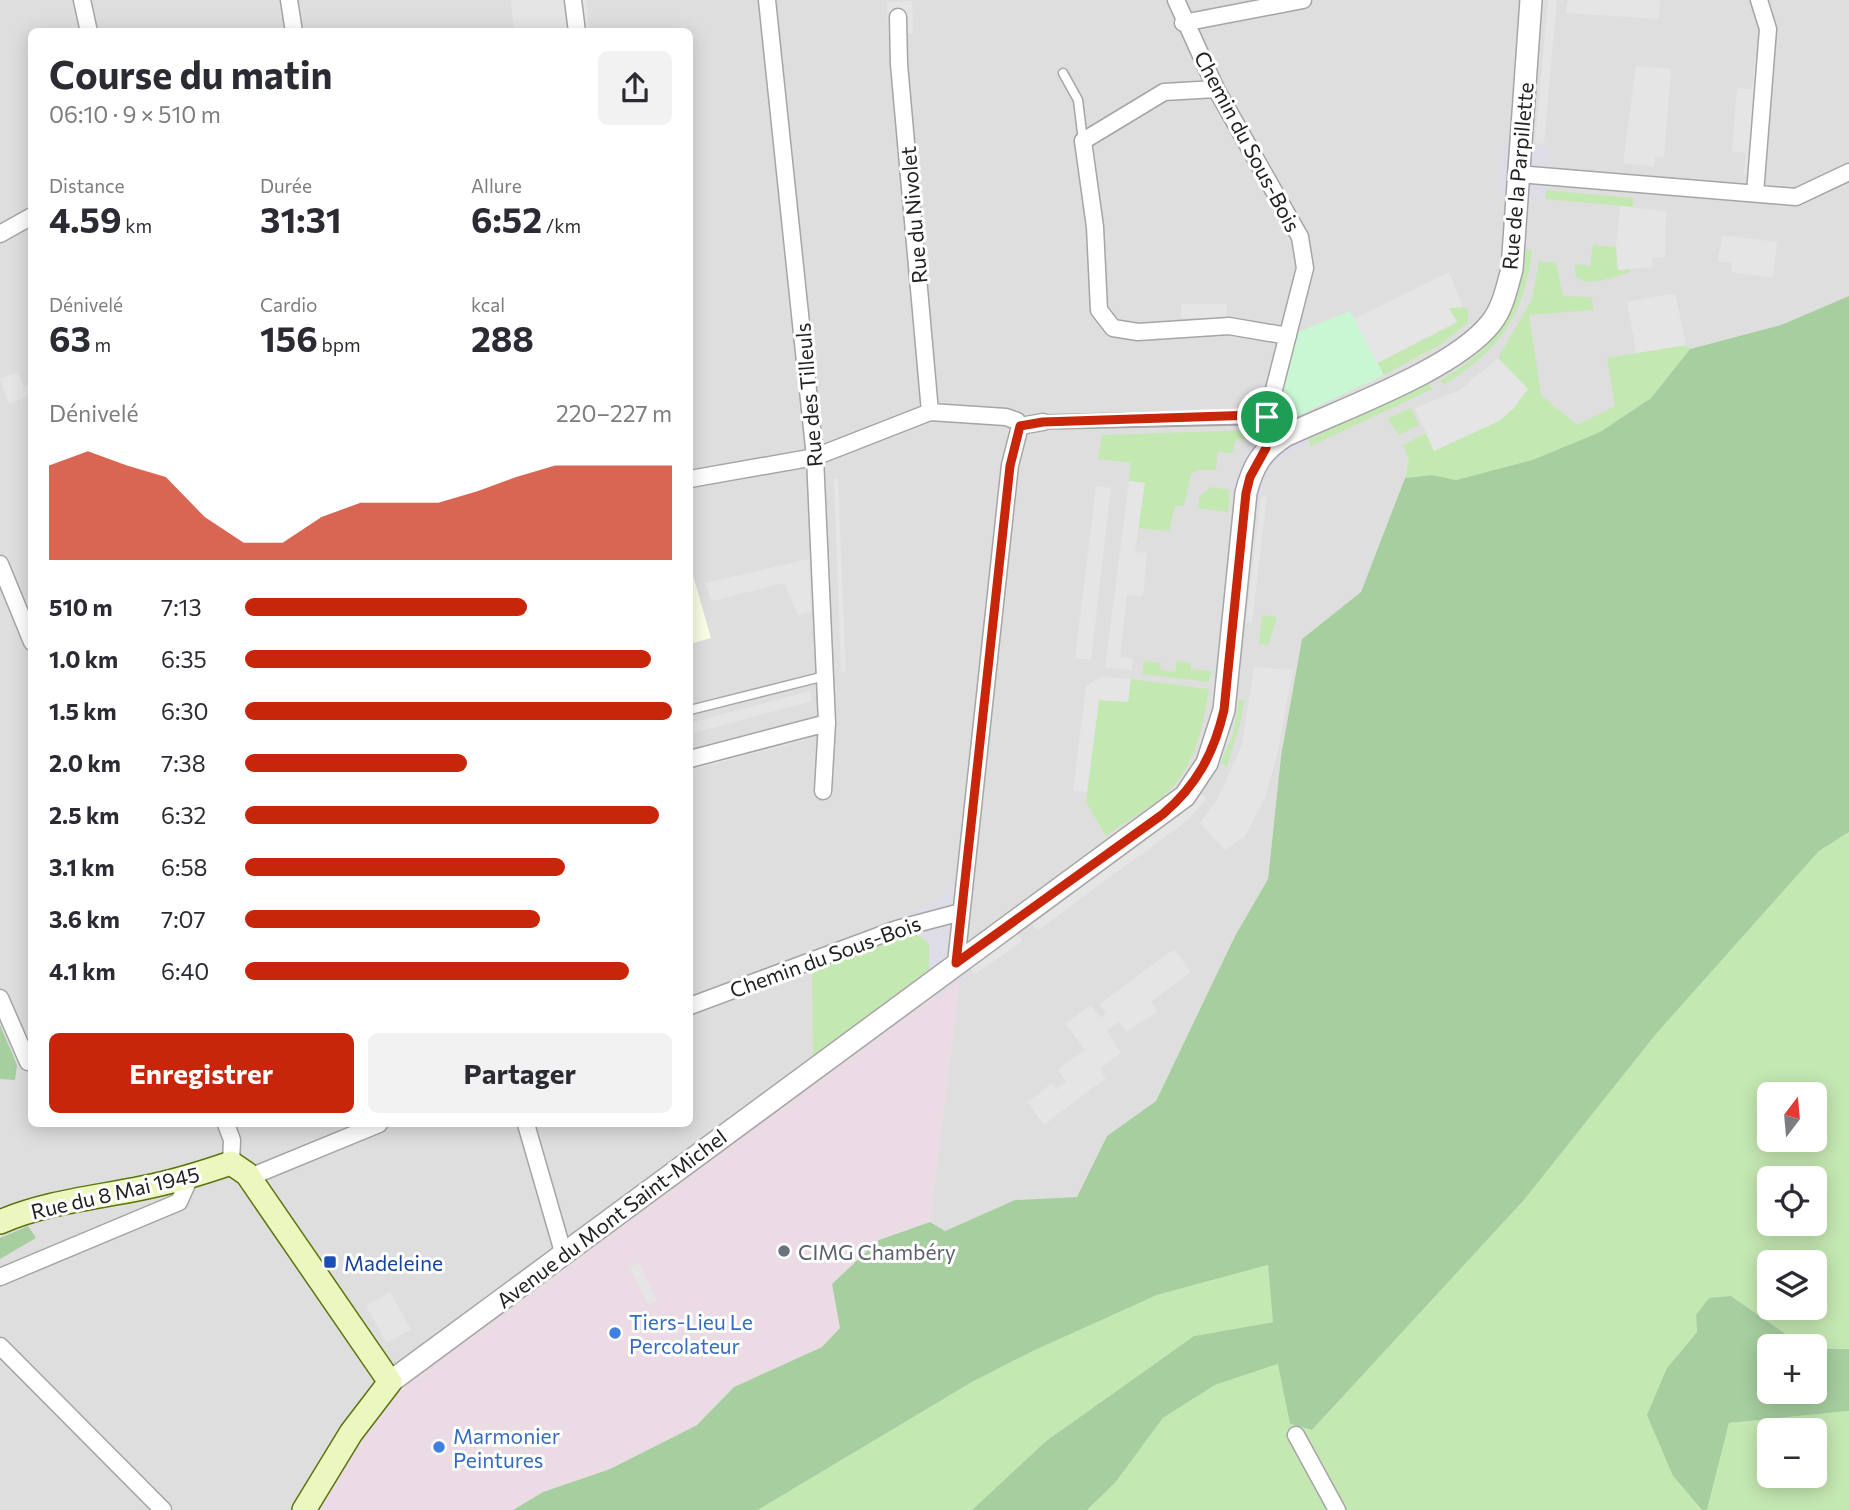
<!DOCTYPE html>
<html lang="fr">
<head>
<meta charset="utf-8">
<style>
  body { margin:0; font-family:Commissioner,sans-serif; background:#f2f2f3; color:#2b2b33; height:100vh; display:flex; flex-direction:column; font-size:26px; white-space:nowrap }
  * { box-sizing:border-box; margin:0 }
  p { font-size:23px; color:#7c7c81 }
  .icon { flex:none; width:38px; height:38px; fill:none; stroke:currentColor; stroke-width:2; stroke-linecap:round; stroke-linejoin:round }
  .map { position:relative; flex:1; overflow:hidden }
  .drawer { position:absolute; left:28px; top:28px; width:665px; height:1099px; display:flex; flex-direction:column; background:#fff; border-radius:10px; box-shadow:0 4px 18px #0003 }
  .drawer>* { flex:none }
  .needle { width:46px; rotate:16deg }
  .tools { position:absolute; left:1757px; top:1082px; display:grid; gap:14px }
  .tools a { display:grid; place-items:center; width:70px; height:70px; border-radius:10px; background:#fff; box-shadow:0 4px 18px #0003; font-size:35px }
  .pin { position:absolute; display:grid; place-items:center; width:60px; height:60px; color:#fff; margin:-30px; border:4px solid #fff; border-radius:50%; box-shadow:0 2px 7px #0007 }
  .round { display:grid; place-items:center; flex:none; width:74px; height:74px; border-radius:10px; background:#f2f2f3 }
  .headline { display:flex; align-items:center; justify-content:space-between; height:119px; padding:0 21px }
  h1 { font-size:38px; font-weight:700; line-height:52px }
  .metrics { display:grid; grid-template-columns:repeat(3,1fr); gap:10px; height:119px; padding:7px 21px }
  .metrics div { display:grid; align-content:center }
  .metrics b { font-size:35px; font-weight:700 }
  .metrics small { font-size:19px; font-weight:400 }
  .metrics p { font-size:19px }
  .chart { height:196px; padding:14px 21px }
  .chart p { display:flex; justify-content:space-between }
  .chart svg { width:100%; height:126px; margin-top:7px; fill:#c8260b; opacity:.7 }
  .action { display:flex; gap:14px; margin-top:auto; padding:14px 21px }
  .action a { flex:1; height:80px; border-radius:10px; background:#c8260b; color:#fff; font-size:28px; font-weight:700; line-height:80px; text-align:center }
  .action a+a { background:#f2f2f3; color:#2b2b33 }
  ul { padding:0 21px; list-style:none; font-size:23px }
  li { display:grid; grid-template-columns:112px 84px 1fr; align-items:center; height:52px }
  li i { height:18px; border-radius:9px; background:#c8260b }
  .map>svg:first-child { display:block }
</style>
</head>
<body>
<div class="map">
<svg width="1849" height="1510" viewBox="0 0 1849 1510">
  <rect width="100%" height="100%" fill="#f1efe8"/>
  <path fill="#dfdede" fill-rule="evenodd" d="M0,0h1849v296l-68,29 -91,24 -90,83 -195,46 -44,114 -59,47 -21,117 -13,123 -33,57 -79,165 -49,35 -30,61 -62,3 -70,31 -15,-9 14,-116 12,-141 -652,545h-304zM32,32h658v1092h-658z"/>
  <path fill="#eadbe5" d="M956,963l4,20 -30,239 -51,18 -39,88 -18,19 -88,40 -37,38 -87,44 -67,23 -30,18h-209l86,-128z"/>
  <path fill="#fafee5" d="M690,565l21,73 -21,6z"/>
  <path fill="#c4e8b2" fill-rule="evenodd" d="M1546,190l87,8v9l-88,-8z
    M1593,245l23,2 2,23 12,-1v3c-15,4 -43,17 -54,4l-1,-12 15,2z
    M1526,249l6,1c-7,65 -33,101 -89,135l-2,-5c56,-34 79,-64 85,-131z
    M1539,261l17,2 7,33 29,1 1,13 -64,5 12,80 36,30 38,-19 -8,-48 79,-13 4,4 -39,49 -51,34 -68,28 -76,20 -24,-5 -27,3 4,-19 -6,-14 23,-12 8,18 94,-62 -30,-31 34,-59z
    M1463,307l5,3v12l-28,23 -56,30 -7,-12 79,-40 -8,-15z
    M1429,383l3,6 -121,57 -3,-6z
    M1411,408l8,17 -20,10 -12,-16z
    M1253,430l-3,10 -13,-2 -5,15 -15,-1 -1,18h-18l-7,4 -7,32h-9l-6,25 -32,-3 8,-45 -16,-2 2,-18 -33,-4 4,-24z
    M1211,487l19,3 -2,22 -30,-4 2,-12z
    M1262,615l15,2 -9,28 -9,-1z
    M1144,661l17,2 -1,7 15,2 2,-11 14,2v6l20,2 -2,11 -67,-8z
    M1131,679l78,10c-6,36 -13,75 -40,102 -17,17 -43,30 -63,45l-20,-34 13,-103 29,2z
    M1239,700h5l-4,24 -13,42 -6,-3 12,-29z
    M1849,832v517l-46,-3 -72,-50 -35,19 1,17 -30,36 6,108 29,34h-615l28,-27 48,-65 52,-33 64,-21 11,60 22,6 212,-230 132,-166 163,-183zM1769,1094h46v45h-46zM1769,1178h46v45h-46zM1769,1262h46v45h-46z
    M916,933l13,11v26l-116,86 -1,-87z
    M1268,1265l6,57 -80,14 -148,105 -74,69h-214l214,-128 61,-31 124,-56z
    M1849,1411v99h-142l22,-87zM1769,1430h46v45h-46z"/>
  <path fill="#a6ce9f" d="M1849,296v536l-30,19 -163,183 -132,166 -212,230 -22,-6 -12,-60 -63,21 -52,33 -48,65 -28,27h-115l74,-69 148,-105 79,-14 -5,-57 -111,30 -124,56 -61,31 -214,128h-245l30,-18 67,-23 87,-44 37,-38 88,-40 18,-19 -8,-44 47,-44 51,-18 15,9 70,-31 62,-3 30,-61 49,-35 79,-165 33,-57 13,-123 21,-117 59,-47 44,-114 27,-3 24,5 76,-20 68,-28 51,-34 39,-49 91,-24z
    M0,1025l17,40 -2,15 -15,-1z
    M28,1226l8,12 -36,21v-21z
    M1731,1296l72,50h-34v45h46v-43l34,1v62l-120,12 -22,87h-5l-29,-34 -26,-61 20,-47 30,-36 -1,-17 13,-17z"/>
  <path fill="#c9f7d3" d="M1350,311l34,64 -93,44 -11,-2 -2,-13 20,-72z"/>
  <path fill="#e5e5e5" d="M511,0h75l3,31h-75z
    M1548,0h9l-13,144 -9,-1z
    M1568,0h92l-1,19 -93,-6z
    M912,1l1,32 -25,1 -1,-32z
    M1755,57l6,1 -10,116h-7l2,-21 -14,-2 5,-63 15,1z
    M1636,66l35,3 -7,89 -9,-1 -1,10 -31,-4z
    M1620,206l46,5 -1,46 -13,1 1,9 -35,3 -2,-23z
    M1722,235l55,7 -4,36 -42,-6 1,-9 -14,-2z
    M1449,272l14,35 -14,1 8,14 -80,41 -23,-44z
    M1675,293l11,52 -50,8 -9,-51z
    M1181,304h46v14h-46z
    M1498,358l30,31 -14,19 -15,13 -65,30 -19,-43 45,-18z
    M18,372l6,15 7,-3v10l-22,10 -9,-25z
    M834,479h4l8,193h-5z
    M1129,481l16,2 -10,69 12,1 -4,43 -16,-1 -7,62 13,2 -1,12 -27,-4z
    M1096,486l15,2 -20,172 -16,-2z
    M1261,496h6l-15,127 -6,-1z
    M809,559l2,53 -13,3 -14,-32 -72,18 -7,-18z
    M1254,667l39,3 -15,80 -13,48 -20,38 -20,14 -25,-27 17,-23 25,-55z
    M1101,677l30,2 -3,23 -29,-2 -12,92 -14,-2 13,-104z
    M810,691l2,10 -122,33v-11z
    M804,734l2,6 -116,30v-6z
    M1200,794l7,4 -18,21 -152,112 -5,-7 150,-110z
    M1017,934l6,7 -48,33 -6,-7z
    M1174,949l17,23 -40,30 6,9 -30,21 -8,-10 -12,9 14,22 -21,16 6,9 -62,47 -17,-23 25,-19 4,7 10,-8 -8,-12 27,-20 -19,-26 25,-19 10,13 5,-5 -6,-9z
    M639,1263l18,38 -9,4 -18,-38z
    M390,1292l21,37 -24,14 -21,-37z"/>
  <path fill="#dedde7" d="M1503,142l47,5 -5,52 -47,-3z
    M1262,385l12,2 7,30 15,-1 13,27 -32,18 -9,10 -7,25 -31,-6 19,-43z
    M953,878l21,3 -6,53 17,22 -15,11 2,4 -37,28 -14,-21 8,-9v-25l-9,-10h-12l-5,-19 35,-14 11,-11z"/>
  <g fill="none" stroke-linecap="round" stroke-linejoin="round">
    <g stroke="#a5a5a5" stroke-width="11">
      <path id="service" d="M1063,73l15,27 5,41
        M690,710l135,-34"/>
    </g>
    <g stroke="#a5a5a5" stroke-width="16">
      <path id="pedestrian" d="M1043,422l224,-5"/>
    </g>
    <g stroke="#a5a5a5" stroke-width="19">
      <path id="minor" d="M82,0l7,32
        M289,0l5,32
        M573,0l4,32
        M767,0l48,457 12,266 -4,68
        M1176,0l40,89 84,148 5,31 -38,149 -1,31
        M898,17l1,47 31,348
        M1183,23l120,-23
        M1216,89l-52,3 -81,49 12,86 4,83 14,18 25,4 91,-6 59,10
        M1518,174l278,23 53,-25
        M1755,193l13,-164 -9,-29
        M0,234l32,-18
        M690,479l125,-22 115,-45 76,5 11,4 3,5 23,-4
        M0,564l32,78
        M690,759l137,-36
        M956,963l54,-498 10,-39
        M0,998l28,64
        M690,1006l207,-77 64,-17
        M226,1124l6,16 -1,23
        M526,1124l37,128
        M250,1177l129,-53
        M0,1277l179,-75 11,-25
        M0,1346l163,164
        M1296,1435l41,75"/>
    </g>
    <g stroke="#a5a5a5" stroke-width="24">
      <path id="tertiary" d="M390,1382l795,-586 22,-33 17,-53 22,-217c7,-28 16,-42 39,-57 57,-27 169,-66 206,-113 12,-15 16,-36 21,-54l19,-269"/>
    </g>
    <g stroke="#5a750b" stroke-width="26">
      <path id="secondary" d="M0,1222c46,-20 94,-24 142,-34 31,-6 60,-15 89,-25l16,11 143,208 -39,51 -47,77"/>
    </g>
    <use href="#service" stroke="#fff" stroke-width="8"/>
    <use href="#pedestrian" stroke="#fff" stroke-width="12"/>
    <use href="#minor" stroke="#fff" stroke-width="16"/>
    <use href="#tertiary" stroke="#fff" stroke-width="21"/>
    <use href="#secondary" stroke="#ecf7c0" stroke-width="23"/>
  </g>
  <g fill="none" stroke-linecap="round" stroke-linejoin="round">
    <g stroke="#fff" stroke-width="14">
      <path id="route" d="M1255,415l12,2 -1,31 -16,29 -4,16 -22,217c-10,43 -27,75 -61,104l-207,149 54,-497 10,-40 23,-4z"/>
    </g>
    <use href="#route" stroke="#c8260b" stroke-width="9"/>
  </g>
  <circle fill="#6b7280" stroke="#fff" stroke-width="2.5" cx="784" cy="1251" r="7"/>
  <rect fill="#1a4fb4" stroke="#fff" stroke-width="2.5" x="323" y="1255" width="14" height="14" rx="3.5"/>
  <g fill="#3f7fe0" stroke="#fff" stroke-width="2.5">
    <circle cx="615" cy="1333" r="7"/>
    <circle cx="439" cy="1447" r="7"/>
  </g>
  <g text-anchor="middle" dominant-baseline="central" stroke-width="6" stroke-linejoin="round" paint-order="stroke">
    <g font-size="21" fill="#212121" stroke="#fff">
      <text transform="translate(1248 141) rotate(62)">Chemin du Sous-Bois</text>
      <text transform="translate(1517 176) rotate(-85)">Rue de la Parpillette</text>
      <text transform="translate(913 215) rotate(-95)">Rue du Nivolet</text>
      <text transform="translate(808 395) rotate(-95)">Rue des Tilleuls</text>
      <text transform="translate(825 956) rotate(-20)">Chemin du Sous-Bois</text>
      <text transform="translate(115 1192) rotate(-13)">Rue du 8 Mai 1945</text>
      <text transform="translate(611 1218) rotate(-37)">Avenue du Mont Saint-Michel</text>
    </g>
    <g font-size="21" fill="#5b616d" stroke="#fff" text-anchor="start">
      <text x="798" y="1251">CIMG Chambéry</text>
    </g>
    <g font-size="21" fill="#164399" stroke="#fff" text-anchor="start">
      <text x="344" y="1262">Madeleine</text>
    </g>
    <g font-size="21" fill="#366cbe" stroke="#fff" text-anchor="start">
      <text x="629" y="1321">Tiers-Lieu Le<tspan x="629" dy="24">Percolateur</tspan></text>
      <text x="453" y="1435">Marmonier<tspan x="453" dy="24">Peintures</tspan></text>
    </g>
  </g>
</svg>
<div class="tools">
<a><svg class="needle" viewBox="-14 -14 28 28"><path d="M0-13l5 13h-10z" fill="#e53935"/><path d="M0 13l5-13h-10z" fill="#7c7c81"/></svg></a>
<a><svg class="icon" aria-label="locate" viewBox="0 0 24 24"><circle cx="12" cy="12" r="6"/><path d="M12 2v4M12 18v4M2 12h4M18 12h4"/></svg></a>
<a><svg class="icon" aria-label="layers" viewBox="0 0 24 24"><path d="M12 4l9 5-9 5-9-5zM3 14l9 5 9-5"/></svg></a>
<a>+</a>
<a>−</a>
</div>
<div class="pin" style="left:1267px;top:417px;background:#1e9e55"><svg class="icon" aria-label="arrive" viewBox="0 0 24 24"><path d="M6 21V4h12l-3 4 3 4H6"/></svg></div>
<section class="drawer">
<div class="headline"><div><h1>Course du matin</h1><p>06:10 · 9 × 510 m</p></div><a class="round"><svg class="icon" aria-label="share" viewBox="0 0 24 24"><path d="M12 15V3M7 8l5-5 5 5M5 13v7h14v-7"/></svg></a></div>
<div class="metrics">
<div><p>Distance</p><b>4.59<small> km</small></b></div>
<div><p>Durée</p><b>31:31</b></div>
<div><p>Allure</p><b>6:52<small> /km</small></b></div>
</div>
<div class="metrics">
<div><p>Dénivelé</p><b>63<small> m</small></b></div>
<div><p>Cardio</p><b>156<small> bpm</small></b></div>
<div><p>kcal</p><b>288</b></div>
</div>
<div class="chart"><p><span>Dénivelé</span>220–227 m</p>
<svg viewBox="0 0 160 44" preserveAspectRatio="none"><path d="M0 44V11L10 6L20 11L30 15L40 29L50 38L60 38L70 29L80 24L90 24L100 24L110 20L120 15L130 11L140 11L150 11L160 11V44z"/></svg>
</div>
<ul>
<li><b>510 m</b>7:13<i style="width:66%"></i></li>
<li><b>1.0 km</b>6:35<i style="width:95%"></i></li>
<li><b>1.5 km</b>6:30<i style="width:100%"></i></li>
<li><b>2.0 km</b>7:38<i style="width:52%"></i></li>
<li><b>2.5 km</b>6:32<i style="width:97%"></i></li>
<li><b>3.1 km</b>6:58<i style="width:75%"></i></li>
<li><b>3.6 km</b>7:07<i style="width:69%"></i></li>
<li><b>4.1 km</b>6:40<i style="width:90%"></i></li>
</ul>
<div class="action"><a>Enregistrer</a><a>Partager</a></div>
</section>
</div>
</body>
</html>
